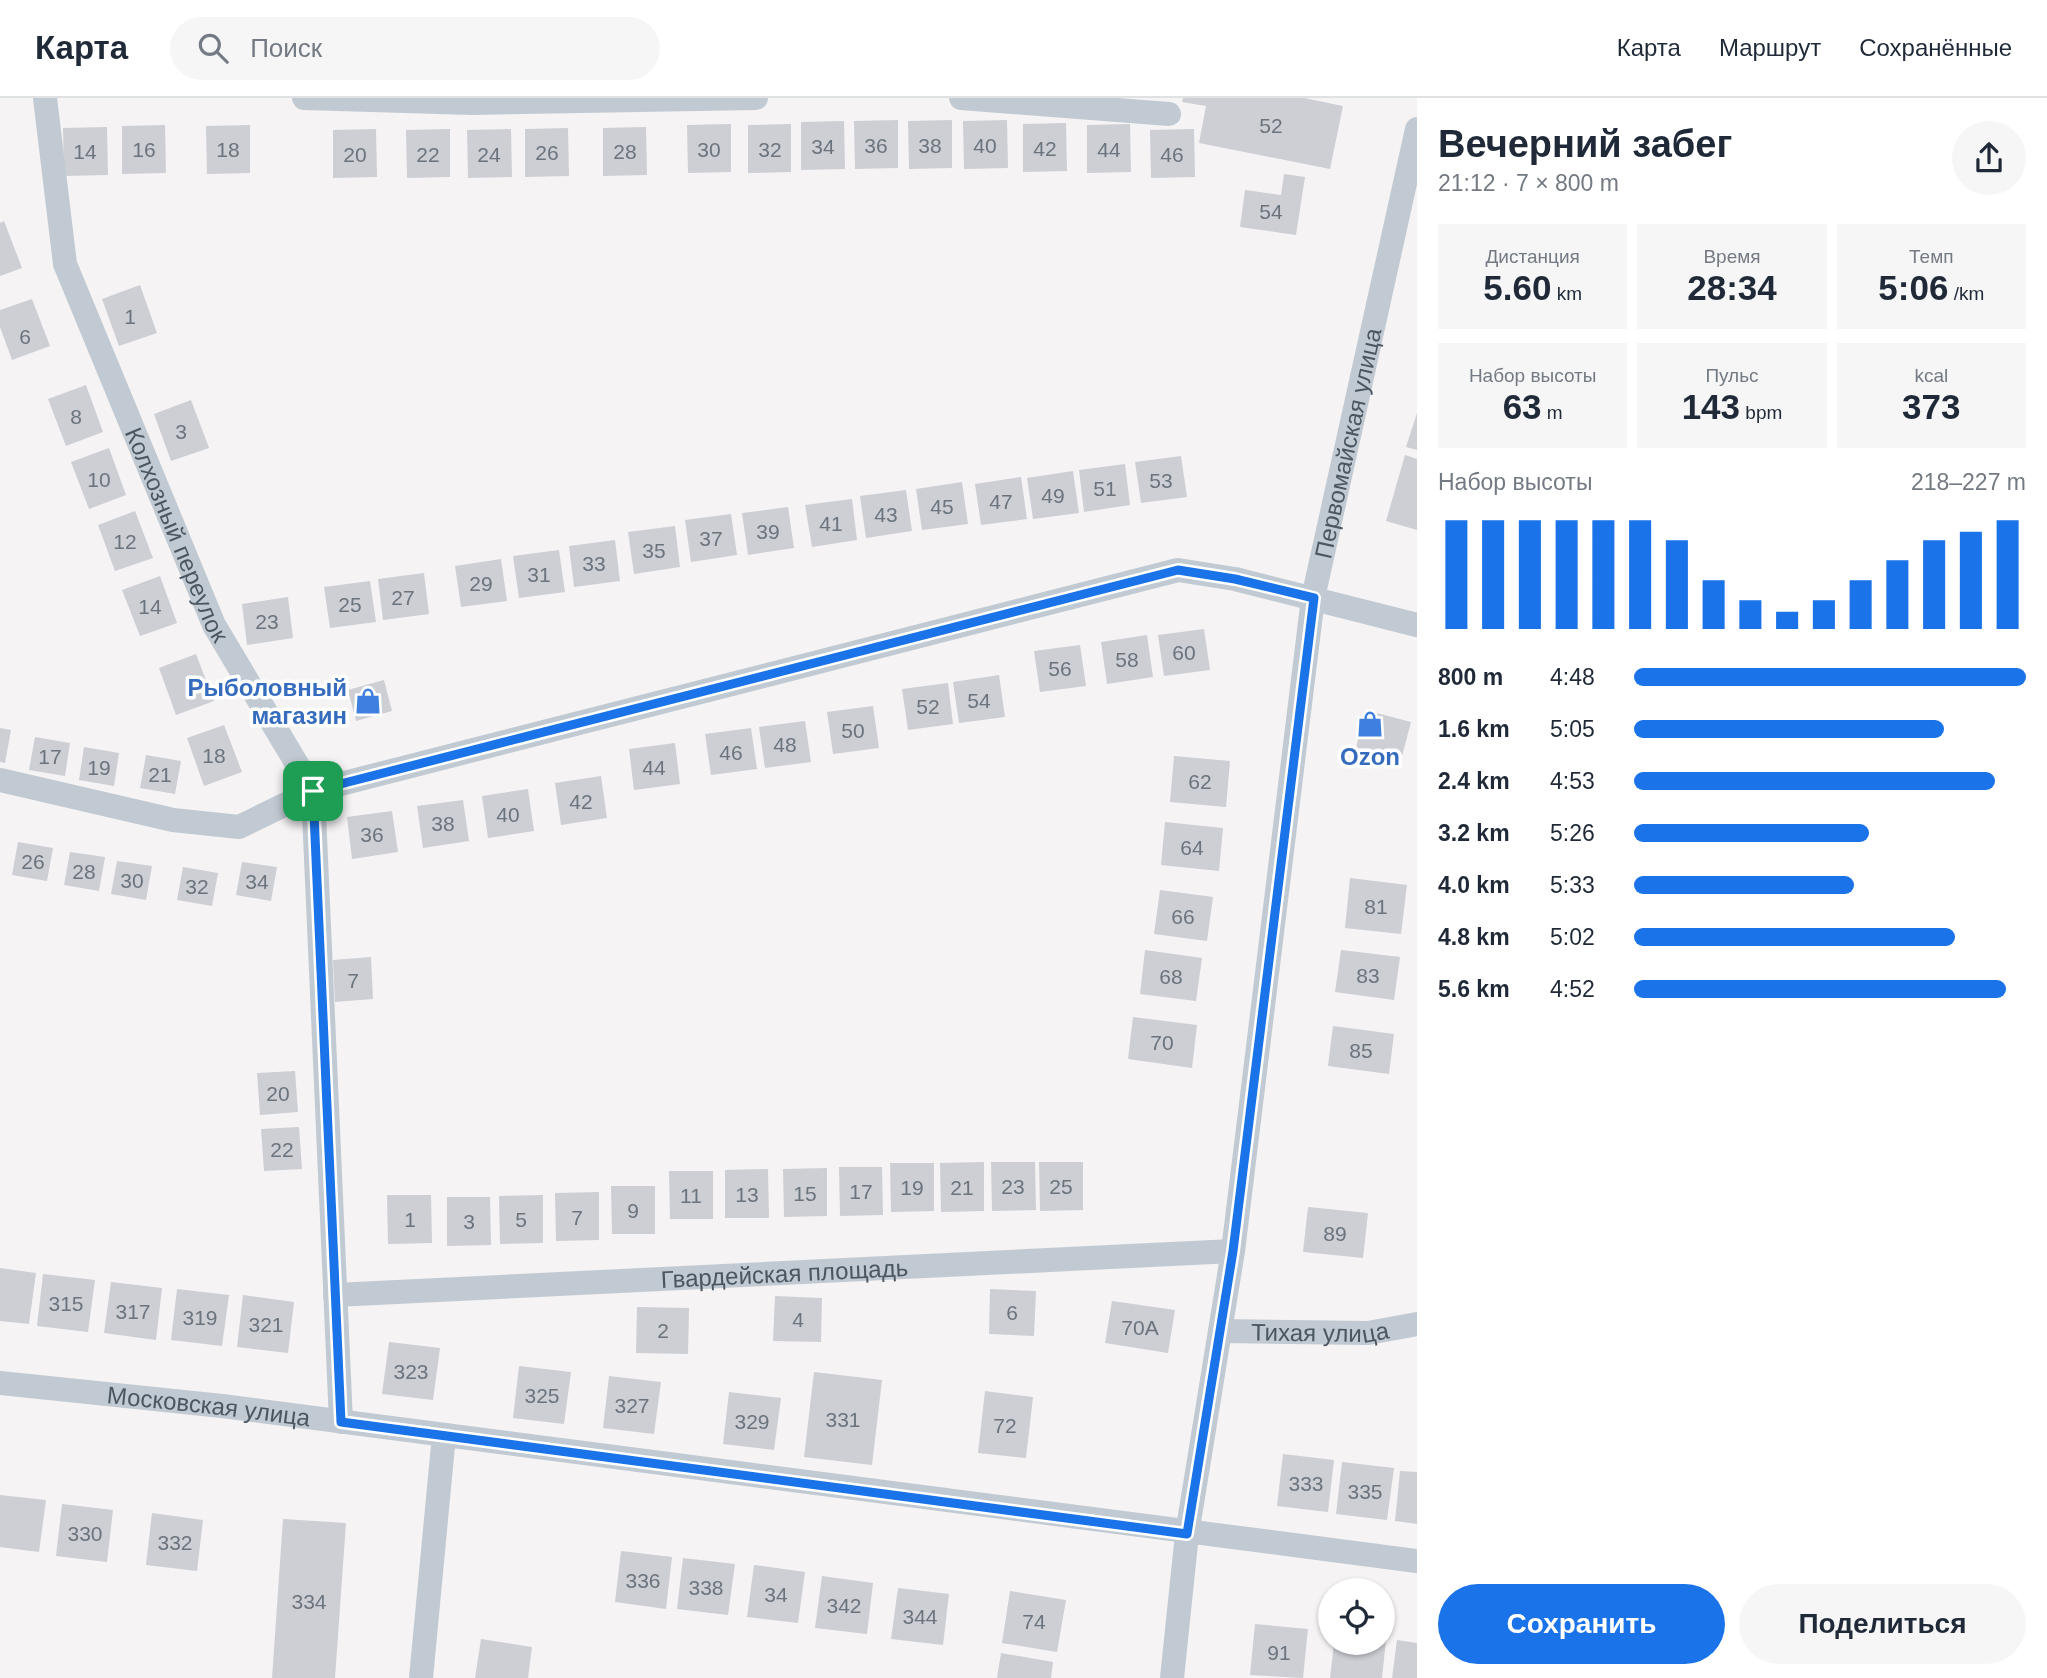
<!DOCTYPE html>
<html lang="ru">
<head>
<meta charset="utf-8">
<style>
  body { margin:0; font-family:Helvetica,sans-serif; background:#f6f6f7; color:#1f2937; height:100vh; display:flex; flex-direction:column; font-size:26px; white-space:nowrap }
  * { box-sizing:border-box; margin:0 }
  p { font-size:23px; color:#747a83 }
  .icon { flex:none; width:38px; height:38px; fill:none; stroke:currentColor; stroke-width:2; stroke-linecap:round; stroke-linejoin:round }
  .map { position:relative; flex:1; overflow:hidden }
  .side { display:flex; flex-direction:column; background:#fff; width:630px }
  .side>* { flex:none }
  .controls { position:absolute; left:1318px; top:1480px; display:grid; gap:14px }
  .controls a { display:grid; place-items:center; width:77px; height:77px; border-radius:50%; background:#fff; box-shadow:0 2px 5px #0004; font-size:35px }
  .pin { position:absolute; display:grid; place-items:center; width:60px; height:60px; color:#fff; margin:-30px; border-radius:14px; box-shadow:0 4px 10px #0006 }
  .round { display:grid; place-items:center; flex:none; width:74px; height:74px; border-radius:37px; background:#f6f6f7 }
  .summary { display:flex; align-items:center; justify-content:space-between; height:119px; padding:0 21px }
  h1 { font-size:38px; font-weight:800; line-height:52px }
  .figures { display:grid; grid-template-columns:repeat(3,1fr); gap:10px; height:119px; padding:7px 21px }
  .figures div { display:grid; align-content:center; border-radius:0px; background:#f6f6f7; text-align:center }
  .figures b { font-size:35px; font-weight:800 }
  .figures small { font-size:19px; font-weight:400 }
  .figures p { font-size:19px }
  .chart { height:196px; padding:14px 21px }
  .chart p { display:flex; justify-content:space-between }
  .chart svg { width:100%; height:126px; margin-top:7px; stroke:#1a73e8; stroke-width:6 }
  .primary-button { display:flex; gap:14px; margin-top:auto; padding:14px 21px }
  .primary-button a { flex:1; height:80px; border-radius:42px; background:#1a73e8; color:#fff; font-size:28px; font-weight:800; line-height:80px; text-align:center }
  .primary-button a+a { background:#f6f6f7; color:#1f2937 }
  ul { padding:0 21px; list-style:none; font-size:23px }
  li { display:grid; grid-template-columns:112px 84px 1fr; align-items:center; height:52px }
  li i { height:18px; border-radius:9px; background:#1a73e8 }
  header { display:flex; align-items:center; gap:42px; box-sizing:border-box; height:98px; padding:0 35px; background:#fff; border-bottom:2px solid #e0e1e3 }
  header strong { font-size:33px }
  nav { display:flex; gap:38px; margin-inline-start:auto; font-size:24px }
  .search { width:490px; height:63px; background:#f6f6f7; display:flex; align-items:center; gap:18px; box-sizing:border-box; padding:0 24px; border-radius:38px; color:#747a83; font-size:26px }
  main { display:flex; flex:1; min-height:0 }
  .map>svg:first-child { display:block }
</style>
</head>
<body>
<header>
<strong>Карта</strong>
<div class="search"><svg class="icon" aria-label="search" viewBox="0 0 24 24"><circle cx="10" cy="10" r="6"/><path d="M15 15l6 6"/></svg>Поиск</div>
<nav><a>Карта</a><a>Маршрут</a><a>Сохранённые</a></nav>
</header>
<main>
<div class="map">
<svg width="1417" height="1580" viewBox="0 0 1417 1580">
  <rect width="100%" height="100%" fill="#f5f3f3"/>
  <path fill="#cdcfd5" d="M1183,0h121l39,8 -13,63 -131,-26 7,-37 -24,-4z
    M898,22v48l-43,1 -1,-48z
    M952,22v48l-43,1 -1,-48z
    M1007,22l1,48 -44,1 -1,-48z
    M844,23l1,48 -44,1v-48z
    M1066,25l1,48 -44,1v-48z
    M731,26v48l-43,1 -1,-48z
    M791,26v48l-43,1v-48z
    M1130,26l1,48 -44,1v-48z
    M165,27l1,48 -44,1v-48z
    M250,27v48l-43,1 -1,-48z
    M107,29l1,48 -44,1 -1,-48z
    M646,29l1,48 -44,1v-48z
    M568,30l1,48 -44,1v-48z
    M376,31l1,48 -44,1v-48z
    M450,31v48l-43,1 -1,-48z
    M511,31l1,48 -44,1 -1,-48z
    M1194,31l1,48 -44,1 -1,-48z
    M1284,76l21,3 -9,58 -56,-8 5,-37 36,5z
    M4,123l18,47 -22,8v-53z
    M140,187l17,48 -38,13 -17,-47z
    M32,201l18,47 -38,14 -12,-33v-17z
    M86,287l17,47 -37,14 -18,-47z
    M191,302l18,48 -38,13 -17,-47z
    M1417,315v37l-11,-3z
    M109,350l17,47 -37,14 -18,-47z
    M1405,357l12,4v71l-31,-9z
    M1181,358l6,41 -46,6 -6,-41z
    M1125,366l5,41 -46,7 -5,-42z
    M1073,373l6,42 -46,6 -6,-41z
    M1021,379l6,42 -46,6 -6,-41z
    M962,384l6,42 -46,6 -6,-41z
    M906,392l6,41 -46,7 -6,-42z
    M852,401l5,41 -45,7 -7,-42z
    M788,409l6,41 -46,7 -6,-42z
    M135,413l18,47 -38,13 -17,-46z
    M731,416l6,41 -46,7 -6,-42z
    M675,428l5,41 -46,7 -6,-42z
    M615,442l5,41 -46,6 -5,-41z
    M559,452l6,42 -46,6 -6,-42z
    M501,461l6,42 -46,6 -6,-41z
    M424,475l5,41 -46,6 -5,-41z
    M160,478l17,47 -37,13 -18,-46z
    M370,483l6,41 -46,6 -6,-41z
    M288,499l5,41 -46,7 -5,-41z
    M1204,531l6,41 -46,6 -6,-41z
    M1147,537l6,42 -46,7 -6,-42z
    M1080,547l6,41 -46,6 -6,-41z
    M196,556l18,47 -38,14 -17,-47z
    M999,577l6,42 -46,6 -6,-41z
    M384,582l8,31 -36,10 -8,-31z
    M948,585l5,41 -45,6 -6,-41z
    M873,608l6,42 -46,6 -6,-42z
    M1365,612l46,12 -10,38 -45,-12z
    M805,623l6,41 -46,6 -6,-41z
    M224,627l18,47 -38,14 -17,-48z
    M0,630l11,2 -6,33 -5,-1z
    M751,630l6,41 -46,6 -6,-41z
    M35,639l35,6 -5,33 -36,-6z
    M675,645l5,41 -46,6 -5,-41z
    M84,649l35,6 -5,33 -35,-6z
    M146,657l35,6 -6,33 -35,-6z
    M1174,658l56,5 -4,46 -56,-5z
    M601,678l6,42 -46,7 -6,-42z
    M528,691l6,42 -46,7 -6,-42z
    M463,702l6,41 -46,7 -6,-42z
    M392,713l6,41 -46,7 -5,-42z
    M1165,724l58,6 -4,43 -58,-6z
    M18,744l35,6 -6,33 -35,-6z
    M70,754l35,5 -6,34 -35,-6z
    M117,763l35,5 -6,34 -35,-6z
    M242,764l35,5 -6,34 -35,-6z
    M183,769l35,6 -6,33 -35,-6z
    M1350,780l57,7 -6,49 -56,-6z
    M1160,792l53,7 -6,44 -53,-7z
    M1145,852l57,8 -6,43 -56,-7z
    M1341,852l59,7 -6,43 -59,-8z
    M371,859l2,42 -38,3 -2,-42z
    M1133,919l64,8 -5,43 -64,-9z
    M1333,928l61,8 -5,40 -61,-8z
    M295,973l3,41 -38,3 -3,-42z
    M299,1029l3,42 -38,2 -3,-42z
    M984,1064v49l-43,1 -1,-49z
    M991,1064h44l1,48 -44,1z
    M1039,1064h44v48l-43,1z
    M890,1065h44v48l-43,1z
    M839,1069h43l1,48 -43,1z
    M827,1070v48l-43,1 -1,-48z
    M768,1071l1,49h-44v-48z
    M669,1073h44v48h-43z
    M611,1088h44v48h-43z
    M599,1094v48l-43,1 -1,-48z
    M387,1097h44l1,48 -44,1z
    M543,1097v48l-43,1 -1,-48z
    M447,1099h43l1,48 -44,1z
    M1308,1109l60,6 -5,45 -60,-6z
    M0,1170l36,5 -7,51 -29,-3z
    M43,1176l52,6 -7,52 -51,-6z
    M111,1184l51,6 -6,52 -52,-7z
    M177,1191l52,6 -7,51 -51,-6z
    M990,1191l46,2 -2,45 -45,-2z
    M243,1197l51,7 -6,51 -51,-6z
    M775,1198l47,2 -1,44 -48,-1z
    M1112,1203l63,9 -7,43 -63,-10z
    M637,1209l52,1 -1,46 -52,-1z
    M389,1244l51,6 -7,52 -51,-6z
    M519,1268l52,6 -7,52 -51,-6z
    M814,1274l68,8 -10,85 -68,-8z
    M609,1278l52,6 -7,52 -51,-6z
    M985,1293l48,6 -7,61 -48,-5z
    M729,1294l52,6 -7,52 -51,-6z
    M1283,1356l51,6 -6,52 -51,-6z
    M1342,1364l52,6 -7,52 -51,-6z
    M1400,1373l17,1v52l-22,-3z
    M0,1397l46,5 -7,52 -39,-5z
    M62,1406l51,6 -6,52 -51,-6z
    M152,1415l51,7 -6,51 -51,-6z
    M283,1421l63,4 -11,155h-63z
    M621,1453l51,6 -6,52 -51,-7z
    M683,1460l52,6 -7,51 -51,-6z
    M754,1467l51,7 -7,51 -51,-6z
    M822,1478l51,7 -6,51 -52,-6z
    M898,1490l51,6 -6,51 -52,-6z
    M1010,1493l56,9 -9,52 -55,-9z
    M1255,1526l53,5 -5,49 -53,-3z
    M481,1541l51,8 -4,31h-53z
    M1382,1542h4l-4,38h-52l4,-35h48z
    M1397,1542l20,3v35h-25z
    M1001,1555l52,9 -2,16h-54z"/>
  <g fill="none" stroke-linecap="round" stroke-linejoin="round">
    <g stroke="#c1cad2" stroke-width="24">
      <path id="s1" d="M45,0l20,166 149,361 99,166 28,631"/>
      <path d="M304,0l168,5 284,-5"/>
      <path d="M961,0l208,16"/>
      <path d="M0,682l173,40 66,7 74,-36 865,-221 57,9 182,46"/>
      <path id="s2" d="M335,1197l898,-44"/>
      <path id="s3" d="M1220,1233l148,2 49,-9"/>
      <path id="s4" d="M0,1285l222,23 1195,155"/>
      <path d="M421,1580l23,-243"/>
      <path id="s5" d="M1172,1580l15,-144 46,-283 80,-653 104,-469"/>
    </g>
  </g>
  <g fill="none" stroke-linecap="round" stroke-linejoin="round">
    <g stroke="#fff" stroke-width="14">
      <path id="route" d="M1178,472l57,9 79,19 -81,653 -46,283 -846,-112 -28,-631z"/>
    </g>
    <use href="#route" stroke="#1a73e8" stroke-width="9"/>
  </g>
  <defs>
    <g id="shop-bare" transform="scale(2.1)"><path d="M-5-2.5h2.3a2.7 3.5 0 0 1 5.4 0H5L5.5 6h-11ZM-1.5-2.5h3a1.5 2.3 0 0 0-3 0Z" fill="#3f7fe0" stroke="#fff" stroke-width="2.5" paint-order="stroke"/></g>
  </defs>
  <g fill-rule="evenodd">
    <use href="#shop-bare" x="368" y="603"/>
    <use href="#shop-bare" x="1370" y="626"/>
  </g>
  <g text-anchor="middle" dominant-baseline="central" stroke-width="7" stroke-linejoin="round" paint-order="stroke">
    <g font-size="21" fill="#6b747e">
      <text x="1271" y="27">52</text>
      <text x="876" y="47">36</text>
      <text x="930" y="47">38</text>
      <text x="985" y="47">40</text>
      <text x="823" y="48">34</text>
      <text x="1045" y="50">42</text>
      <text x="144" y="51">16</text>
      <text x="228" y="51">18</text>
      <text x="709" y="51">30</text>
      <text x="770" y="51">32</text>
      <text x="1109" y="51">44</text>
      <text x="85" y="53">14</text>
      <text x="625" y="53">28</text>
      <text x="547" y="54">26</text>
      <text x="355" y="56">20</text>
      <text x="428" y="56">22</text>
      <text x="489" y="56">24</text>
      <text x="1172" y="56">46</text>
      <text x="1271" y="113">54</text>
      <text x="130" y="218">1</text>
      <text x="25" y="238">6</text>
      <text x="76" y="318">8</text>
      <text x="181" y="333">3</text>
      <text x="99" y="381">10</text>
      <text x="1161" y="382">53</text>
      <text x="1105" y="390">51</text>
      <text x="1053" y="397">49</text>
      <text x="1001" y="403">47</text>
      <text x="942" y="408">45</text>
      <text x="886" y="416">43</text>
      <text x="831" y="425">41</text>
      <text x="768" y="433">39</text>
      <text x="711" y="440">37</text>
      <text x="125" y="443">12</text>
      <text x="654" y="452">35</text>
      <text x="594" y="465">33</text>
      <text x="539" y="476">31</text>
      <text x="481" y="485">29</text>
      <text x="403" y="499">27</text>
      <text x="350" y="506">25</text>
      <text x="150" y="508">14</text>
      <text x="267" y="523">23</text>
      <text x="1184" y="554">60</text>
      <text x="1127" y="561">58</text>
      <text x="1060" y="570">56</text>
      <text x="979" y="602">54</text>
      <text x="928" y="608">52</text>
      <text x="853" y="632">50</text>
      <text x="785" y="646">48</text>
      <text x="731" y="654">46</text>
      <text x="214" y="657">18</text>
      <text x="50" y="658">17</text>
      <text x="99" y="669">19</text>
      <text x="654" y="669">44</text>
      <text x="160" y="676">21</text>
      <text x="1200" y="683">62</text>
      <text x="581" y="703">42</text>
      <text x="508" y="716">40</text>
      <text x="443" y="725">38</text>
      <text x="372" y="736">36</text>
      <text x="1192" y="749">64</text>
      <text x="33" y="763">26</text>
      <text x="84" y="773">28</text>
      <text x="132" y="782">30</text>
      <text x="257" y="783">34</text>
      <text x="197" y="788">32</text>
      <text x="1376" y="808">81</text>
      <text x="1183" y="818">66</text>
      <text x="1368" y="877">83</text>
      <text x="1171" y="878">68</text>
      <text x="353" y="882">7</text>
      <text x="1162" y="944">70</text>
      <text x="1361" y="952">85</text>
      <text x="278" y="995">20</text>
      <text x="282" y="1051">22</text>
      <text x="1013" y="1088">23</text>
      <text x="1061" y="1088">25</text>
      <text x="912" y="1089">19</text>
      <text x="962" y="1089">21</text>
      <text x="861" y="1093">17</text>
      <text x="805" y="1095">15</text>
      <text x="747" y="1096">13</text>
      <text x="691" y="1097">11</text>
      <text x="633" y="1112">9</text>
      <text x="577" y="1119">7</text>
      <text x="410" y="1121">1</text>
      <text x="521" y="1121">5</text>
      <text x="469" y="1123">3</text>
      <text x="1335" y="1135">89</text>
      <text x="66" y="1205">315</text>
      <text x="133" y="1213">317</text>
      <text x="1012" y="1214">6</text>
      <text x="200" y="1219">319</text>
      <text x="798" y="1221">4</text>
      <text x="266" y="1226">321</text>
      <text x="1140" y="1229">70А</text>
      <text x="663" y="1232">2</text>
      <text x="411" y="1273">323</text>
      <text x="542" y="1297">325</text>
      <text x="632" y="1307">327</text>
      <text x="843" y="1321">331</text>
      <text x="752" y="1323">329</text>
      <text x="1005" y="1327">72</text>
      <text x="1306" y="1385">333</text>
      <text x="1365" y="1393">335</text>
      <text x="85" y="1435">330</text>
      <text x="175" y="1444">332</text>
      <text x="643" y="1482">336</text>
      <text x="706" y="1489">338</text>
      <text x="776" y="1496">34</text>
      <text x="309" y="1503">334</text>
      <text x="844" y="1507">342</text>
      <text x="920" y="1518">344</text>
      <text x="1034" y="1523">74</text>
      <text x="1279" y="1554">91</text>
    </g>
    <g font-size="24" fill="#4a5661" stroke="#fff">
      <text stroke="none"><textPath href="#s5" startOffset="1248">Первомайская улица</textPath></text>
      <text stroke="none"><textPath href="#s1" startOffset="460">Колхозный переулок</textPath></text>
      <text stroke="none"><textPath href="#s2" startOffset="450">Гвардейская площадь</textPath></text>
      <text stroke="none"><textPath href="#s3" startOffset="100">Тихая улица</textPath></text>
      <text stroke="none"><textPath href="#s4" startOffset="210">Московская улица</textPath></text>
    </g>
    <g font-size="24" font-weight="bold" fill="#366cbe" stroke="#fff" text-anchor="end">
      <text x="347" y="589">Рыболовный<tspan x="347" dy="28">магазин</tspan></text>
      <text x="1370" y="658" text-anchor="middle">Ozon</text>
    </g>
  </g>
</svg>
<div class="controls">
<a><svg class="icon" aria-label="locate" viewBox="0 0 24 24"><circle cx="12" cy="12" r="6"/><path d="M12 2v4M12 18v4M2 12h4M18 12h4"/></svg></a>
</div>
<div class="pin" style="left:313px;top:693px;background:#1e9e55"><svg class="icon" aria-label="arrive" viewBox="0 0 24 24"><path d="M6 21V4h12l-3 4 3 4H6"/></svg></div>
</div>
<section class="side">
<div class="summary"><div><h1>Вечерний забег</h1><p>21:12 · 7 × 800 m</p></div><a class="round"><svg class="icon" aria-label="share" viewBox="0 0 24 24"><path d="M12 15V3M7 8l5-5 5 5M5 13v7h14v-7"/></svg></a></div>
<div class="figures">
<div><p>Дистанция</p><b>5.60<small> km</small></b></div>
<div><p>Время</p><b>28:34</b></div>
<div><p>Темп</p><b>5:06<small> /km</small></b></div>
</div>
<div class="figures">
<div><p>Набор высоты</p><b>63<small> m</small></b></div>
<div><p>Пульс</p><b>143<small> bpm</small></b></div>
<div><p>kcal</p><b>373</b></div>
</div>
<div class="chart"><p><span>Набор высоты</span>218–227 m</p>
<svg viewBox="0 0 160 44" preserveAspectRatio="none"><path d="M5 44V6M15 44V6M25 44V6M35 44V6M45 44V6M55 44V6M65 44V13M75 44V27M85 44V34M95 44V38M105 44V34M115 44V27M125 44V20M135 44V13M145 44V10M155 44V6"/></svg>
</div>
<ul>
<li><b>800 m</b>4:48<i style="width:100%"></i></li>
<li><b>1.6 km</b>5:05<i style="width:79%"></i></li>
<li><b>2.4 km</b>4:53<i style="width:92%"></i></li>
<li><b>3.2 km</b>5:26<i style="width:60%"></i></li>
<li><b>4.0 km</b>5:33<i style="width:56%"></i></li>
<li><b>4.8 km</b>5:02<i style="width:82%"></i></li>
<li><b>5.6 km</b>4:52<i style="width:95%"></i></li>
</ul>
<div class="primary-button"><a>Сохранить</a><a>Поделиться</a></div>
</section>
</main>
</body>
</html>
